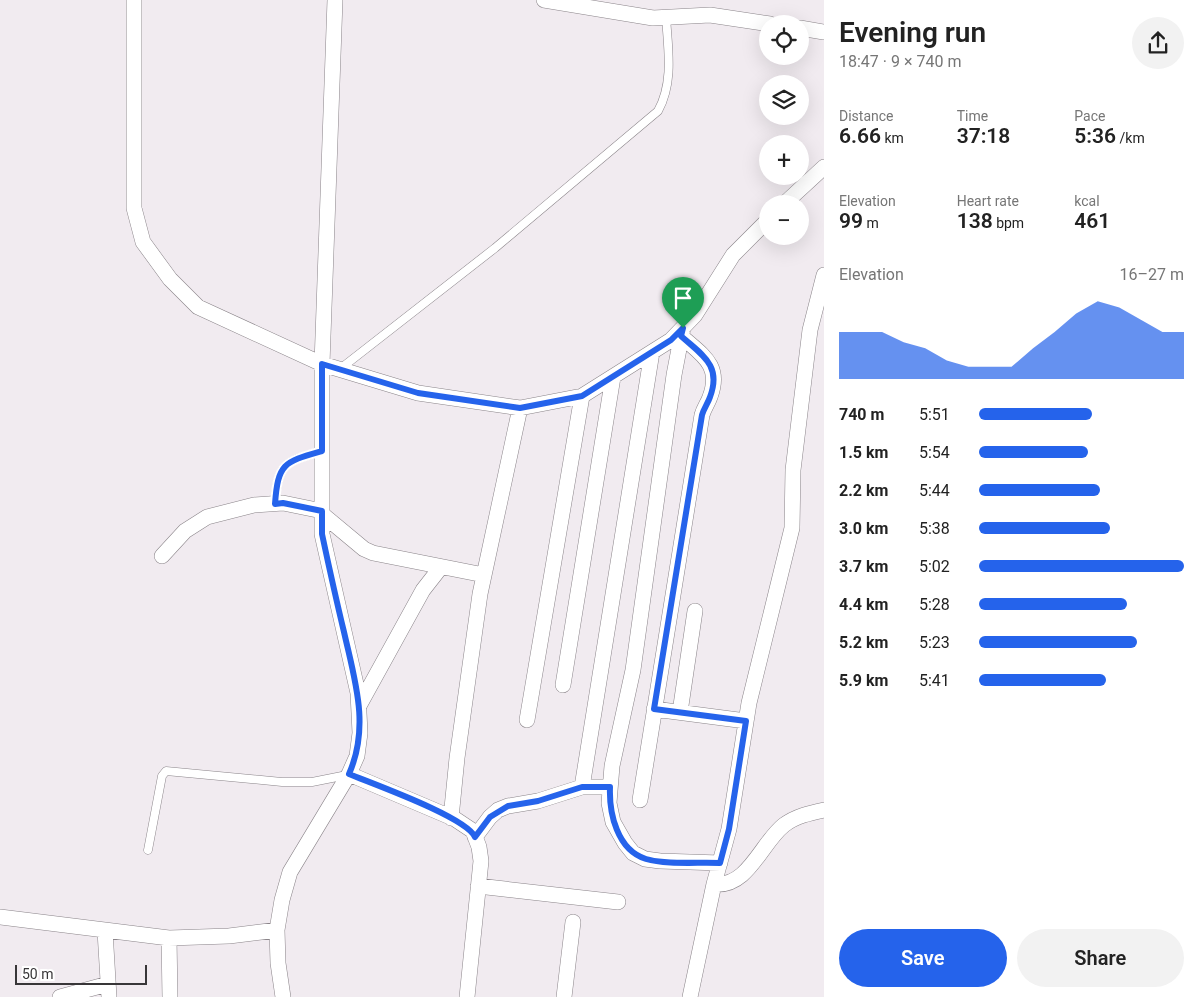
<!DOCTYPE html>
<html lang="en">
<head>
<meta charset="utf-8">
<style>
  body { margin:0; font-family:Roboto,sans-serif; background:#f2f2f2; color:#222; height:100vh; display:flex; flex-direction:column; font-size:19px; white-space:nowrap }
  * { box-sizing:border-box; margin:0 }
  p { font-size:16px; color:#767676 }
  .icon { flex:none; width:28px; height:28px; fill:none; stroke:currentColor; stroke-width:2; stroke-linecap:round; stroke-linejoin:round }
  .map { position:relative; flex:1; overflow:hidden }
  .details { display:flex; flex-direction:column; background:#fff; width:375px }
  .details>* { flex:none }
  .fabs { position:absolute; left:759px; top:15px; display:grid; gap:10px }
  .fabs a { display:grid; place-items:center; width:50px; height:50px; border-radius:50%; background:#fff; box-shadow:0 5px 20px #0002; font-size:25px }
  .scale { position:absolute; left:15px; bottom:12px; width:132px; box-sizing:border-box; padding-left:5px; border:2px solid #383638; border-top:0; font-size:14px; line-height:18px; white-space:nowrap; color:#383638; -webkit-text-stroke:4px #fff; paint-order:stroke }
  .pin { position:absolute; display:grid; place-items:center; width:42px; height:42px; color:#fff; margin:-51px -21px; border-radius:50% 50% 50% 0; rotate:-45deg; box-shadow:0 0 5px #0007 }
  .pin .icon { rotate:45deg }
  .round { display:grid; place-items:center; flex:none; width:52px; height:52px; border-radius:26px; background:#f2f2f2 }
  .overview { display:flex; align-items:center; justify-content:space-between; height:85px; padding:0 15px }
  h1 { font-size:28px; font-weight:600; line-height:38px }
  .figures { display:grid; grid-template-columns:repeat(3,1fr); gap:8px; height:85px; padding:5px 15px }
  .figures div { display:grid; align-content:center }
  .figures b { font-size:21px; font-weight:600 }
  .figures small { font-size:14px; font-weight:400 }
  .figures p { font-size:14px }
  .chart { height:140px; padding:10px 15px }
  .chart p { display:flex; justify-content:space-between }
  .chart svg { width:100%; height:90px; margin-top:5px; fill:#2563eb; opacity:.7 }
  .button { display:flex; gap:10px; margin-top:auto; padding:10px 15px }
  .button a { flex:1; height:58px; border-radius:30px; background:#2563eb; color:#fff; font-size:20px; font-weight:600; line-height:58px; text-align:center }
  .button a+a { background:#f2f2f2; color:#222 }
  ul { padding:0 15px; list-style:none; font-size:16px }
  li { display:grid; grid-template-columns:80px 60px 1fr; align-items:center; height:38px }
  li i { height:12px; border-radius:6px; background:#2563eb }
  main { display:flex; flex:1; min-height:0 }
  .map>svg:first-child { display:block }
</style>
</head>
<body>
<main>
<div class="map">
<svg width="824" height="997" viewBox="0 0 824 997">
  <rect width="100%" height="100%" fill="#f1ebf0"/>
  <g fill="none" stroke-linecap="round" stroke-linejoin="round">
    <g stroke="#8a8489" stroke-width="9">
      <path id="service" d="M340,369l155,-121 163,-137c16,-29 10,-62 8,-94
        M275,504c3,-41 9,-42 47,-53
        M148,850l14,-74 4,-5 116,11h30l35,-7"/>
    </g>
    <g stroke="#8a8489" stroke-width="16">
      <path id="minor" d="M134,0v208l9,34 27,37 28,28 124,57 96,29 102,15 62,-12 89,-56 24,-25 38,-60 35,-35
        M335,0l-13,364v170l36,159 2,40 -3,23 -8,18 106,45 18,12 6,16 2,14 -14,136
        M544,0l109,18 57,-3 60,9
        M800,28l24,4
        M784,204l40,-37
        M683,328l-9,47 -41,295 -21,96 -3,37 4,19 12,21 8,10 12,6 15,2 60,2
        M322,514l42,35 9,4 111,22
        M162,556l23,-25 22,-14 47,-12 29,-2 39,8
        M563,685l50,-308
        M359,706l64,-116 18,-23
        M654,709l92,12
        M680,712l15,-101
        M527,720l55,-324
        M582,787l70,-435
        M640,800l62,-385c2,-7 6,-12 8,-18 12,-32 -8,-42 -29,-61
        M451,818l6,-60 23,-164 40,-186
        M475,837l15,-20 8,-7 10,-4 30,-5 44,-14h28
        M714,884c34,4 47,-41 70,-59 12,-9 26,-12 40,-15
        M478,886l140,16
        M0,917l169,21 60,-2 48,-6
        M105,931l4,66
        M169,938l1,59
        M60,997l48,-13
        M283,997l-5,-34 -1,-33 5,-30 8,-28 59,-98
        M564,997l9,-75
        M690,997l24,-113 15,-55 20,-126 43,-175 1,-58 17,-140 14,-55"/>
    </g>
    <use href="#service" stroke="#fff" stroke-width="8"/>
    <use href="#minor" stroke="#fff" stroke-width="15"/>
  </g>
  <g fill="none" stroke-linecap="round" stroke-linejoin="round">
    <g stroke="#fff" stroke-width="10">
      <path id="route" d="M683,328l-2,8c21,19 41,29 29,61 -2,6 -6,11 -8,18l-48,294 92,12 -17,108 -9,34c-22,-1 -54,2 -74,-4 -29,-9 -37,-46 -36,-72h-28l-44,14 -30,5 -18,11 -15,20c-9,-20 -102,-53 -126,-63 21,-48 6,-93 -5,-142 -8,-33 -15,-65 -22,-98v-23l-39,-8 -8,1c3,-41 9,-42 47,-53v-87l96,29 102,15 62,-12 89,-56z"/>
    </g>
    <use href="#route" stroke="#2563eb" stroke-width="6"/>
  </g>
</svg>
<div class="fabs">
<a><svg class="icon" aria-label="locate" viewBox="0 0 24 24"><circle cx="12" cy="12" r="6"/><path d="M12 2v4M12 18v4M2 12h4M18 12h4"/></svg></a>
<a><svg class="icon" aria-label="layers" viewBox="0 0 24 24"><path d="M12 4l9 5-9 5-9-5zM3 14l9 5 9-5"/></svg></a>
<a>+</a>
<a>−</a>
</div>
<div class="scale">50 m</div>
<div class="pin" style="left:683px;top:328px;background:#1e9e55"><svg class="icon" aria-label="arrive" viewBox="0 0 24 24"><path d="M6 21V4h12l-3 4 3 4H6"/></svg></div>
</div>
<section class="details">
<div class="overview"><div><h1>Evening run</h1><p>18:47 · 9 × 740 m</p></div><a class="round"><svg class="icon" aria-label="share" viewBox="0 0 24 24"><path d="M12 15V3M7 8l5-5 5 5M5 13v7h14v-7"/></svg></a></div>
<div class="figures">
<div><p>Distance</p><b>6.66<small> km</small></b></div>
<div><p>Time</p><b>37:18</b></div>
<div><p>Pace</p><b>5:36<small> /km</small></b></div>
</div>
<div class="figures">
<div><p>Elevation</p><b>99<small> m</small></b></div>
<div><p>Heart rate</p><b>138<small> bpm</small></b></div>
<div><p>kcal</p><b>461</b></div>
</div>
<div class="chart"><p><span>Elevation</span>16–27 m</p>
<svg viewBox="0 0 160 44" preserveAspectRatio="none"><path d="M0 44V21L10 21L20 21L30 26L40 29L50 35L60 38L70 38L80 38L90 29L100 21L110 12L120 6L130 9L140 15L150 21L160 21V44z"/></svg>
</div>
<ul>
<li><b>740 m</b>5:51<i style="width:55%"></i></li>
<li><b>1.5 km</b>5:54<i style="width:53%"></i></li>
<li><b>2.2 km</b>5:44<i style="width:59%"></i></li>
<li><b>3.0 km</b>5:38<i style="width:64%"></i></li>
<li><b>3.7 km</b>5:02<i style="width:100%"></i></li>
<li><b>4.4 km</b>5:28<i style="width:72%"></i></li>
<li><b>5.2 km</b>5:23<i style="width:77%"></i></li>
<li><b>5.9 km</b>5:41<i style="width:62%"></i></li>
</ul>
<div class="button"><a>Save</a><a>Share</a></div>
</section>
</main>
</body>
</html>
